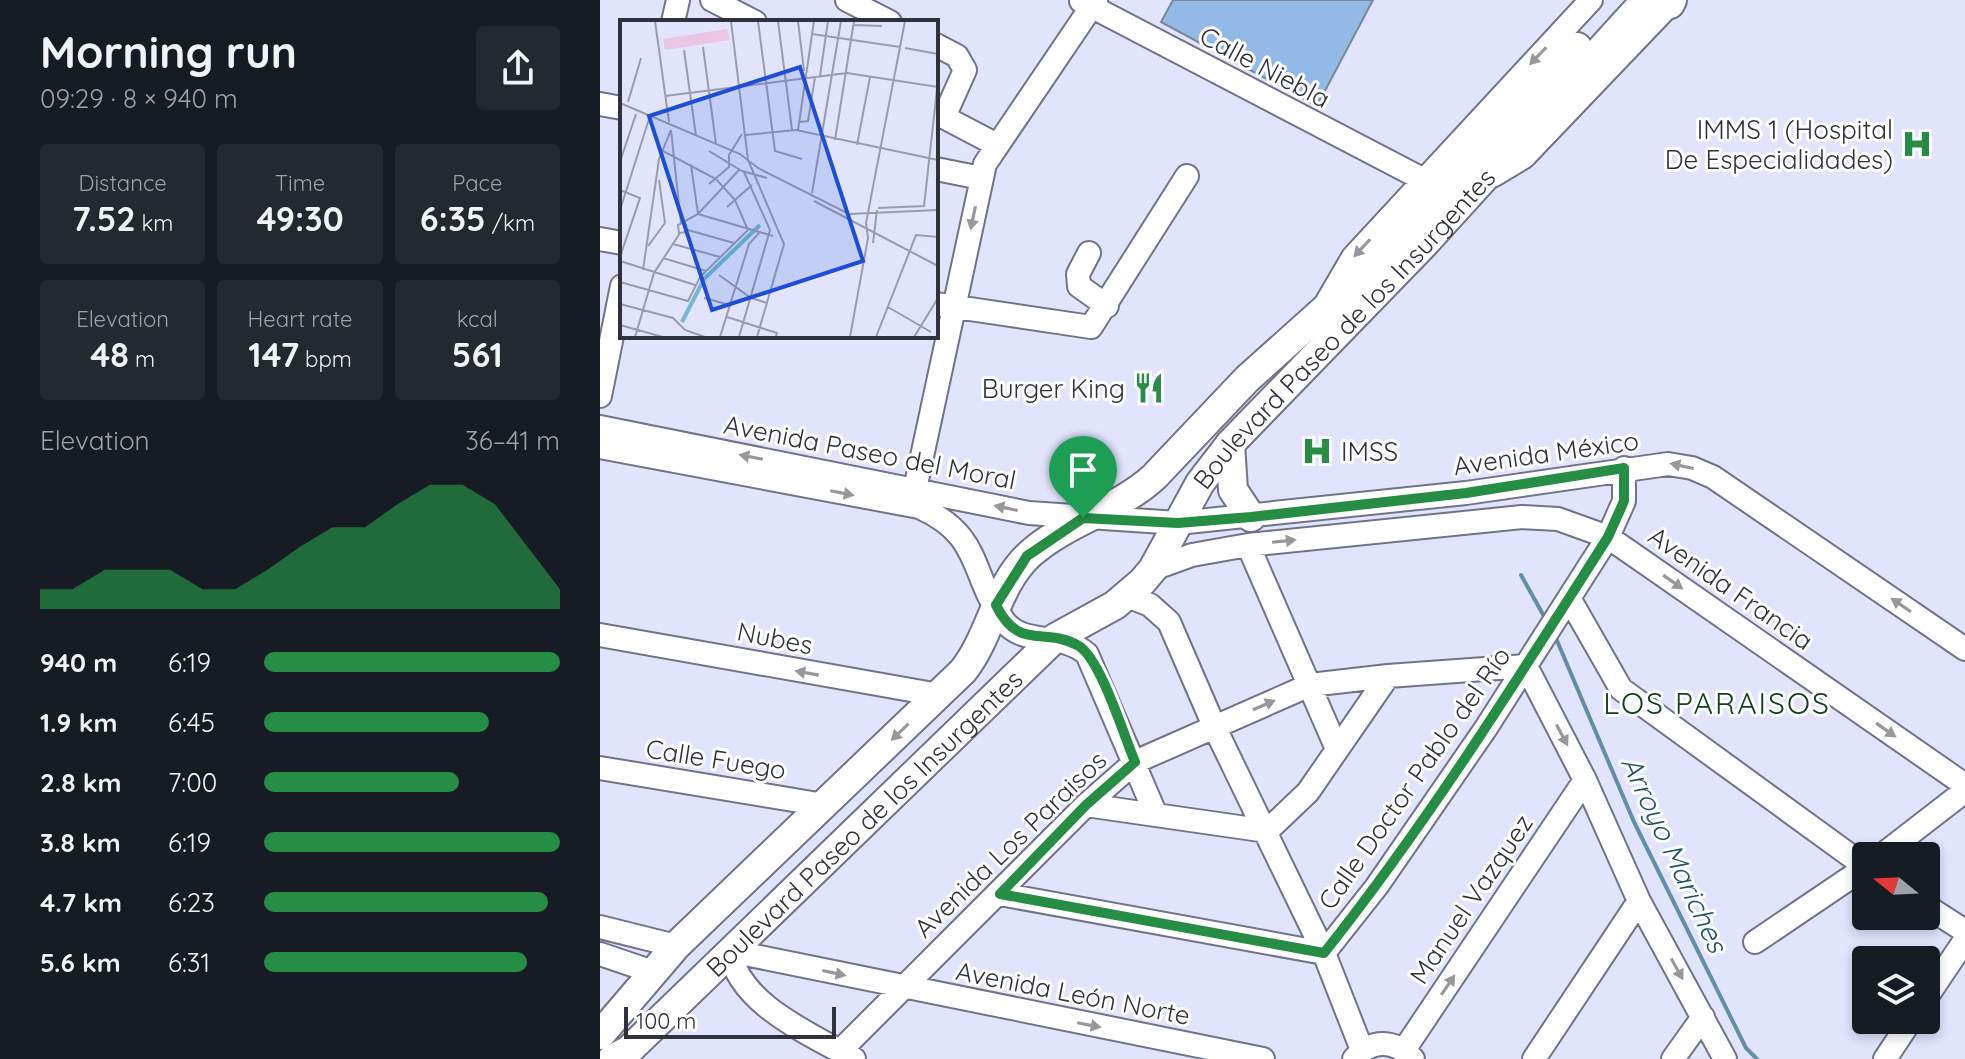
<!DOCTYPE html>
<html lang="en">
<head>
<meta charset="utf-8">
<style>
  body { margin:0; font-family:Quicksand,sans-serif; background:#242831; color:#f1f3f6; height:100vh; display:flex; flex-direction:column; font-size:30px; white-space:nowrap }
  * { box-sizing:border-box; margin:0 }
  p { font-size:26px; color:#9ea1a6 }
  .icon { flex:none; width:44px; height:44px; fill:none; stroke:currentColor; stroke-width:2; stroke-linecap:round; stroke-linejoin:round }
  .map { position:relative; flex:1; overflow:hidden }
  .side { display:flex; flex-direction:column; background:#171b24; width:600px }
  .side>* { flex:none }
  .needle { width:52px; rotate:288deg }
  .fabs { position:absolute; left:1252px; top:842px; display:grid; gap:16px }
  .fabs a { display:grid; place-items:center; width:88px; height:88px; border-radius:8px; background:#171b24; box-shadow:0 4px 12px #0003; font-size:40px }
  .scale { position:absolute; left:24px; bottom:20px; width:212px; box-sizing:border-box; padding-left:8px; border:4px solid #30313a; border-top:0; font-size:22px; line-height:28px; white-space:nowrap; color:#30313a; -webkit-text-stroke:6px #fff; paint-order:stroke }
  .pin { position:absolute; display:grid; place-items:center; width:68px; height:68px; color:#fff; margin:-82px -34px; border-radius:50% 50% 50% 0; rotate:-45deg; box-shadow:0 0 8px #0007 }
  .pin .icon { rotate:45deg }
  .round { display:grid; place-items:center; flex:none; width:84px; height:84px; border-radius:8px; background:#242831 }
  .overview { display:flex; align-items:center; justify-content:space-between; height:136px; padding:0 40px }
  h1 { font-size:44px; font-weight:700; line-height:60px }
  .stats { display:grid; grid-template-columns:repeat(3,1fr); gap:12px; height:136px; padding:8px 40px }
  .stats div { display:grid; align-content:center; border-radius:8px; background:#242831; text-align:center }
  .stats b { font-size:34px; font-weight:700 }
  .stats small { font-size:22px; font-weight:400 }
  .stats p { font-size:22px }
  .chart { height:224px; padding:16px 40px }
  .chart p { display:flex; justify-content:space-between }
  .chart svg { width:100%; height:144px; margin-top:8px; fill:#268e44; opacity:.7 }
  ul { padding:0 40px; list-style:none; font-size:26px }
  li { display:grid; grid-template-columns:128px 96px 1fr; align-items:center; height:60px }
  li i { height:20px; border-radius:10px; background:#268e44 }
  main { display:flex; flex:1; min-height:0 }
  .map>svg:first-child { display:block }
</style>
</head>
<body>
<main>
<section class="side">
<div class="overview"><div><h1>Morning run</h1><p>09:29 · 8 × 940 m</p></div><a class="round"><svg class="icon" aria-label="share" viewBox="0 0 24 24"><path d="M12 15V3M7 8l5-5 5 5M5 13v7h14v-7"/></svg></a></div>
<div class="stats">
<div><p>Distance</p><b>7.52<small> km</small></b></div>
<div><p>Time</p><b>49:30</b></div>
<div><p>Pace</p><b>6:35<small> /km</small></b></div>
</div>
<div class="stats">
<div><p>Elevation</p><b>48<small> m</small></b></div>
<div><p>Heart rate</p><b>147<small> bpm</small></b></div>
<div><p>kcal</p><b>561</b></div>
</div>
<div class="chart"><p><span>Elevation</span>36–41 m</p>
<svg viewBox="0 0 160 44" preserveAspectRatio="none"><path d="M0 44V38L10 38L20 32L30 32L40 32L50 38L60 38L70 32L80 25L90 19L100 19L110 12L120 6L130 6L140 12L150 25L160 38V44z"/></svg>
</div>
<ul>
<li><b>940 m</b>6:19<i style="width:100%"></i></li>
<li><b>1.9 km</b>6:45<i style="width:76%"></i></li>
<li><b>2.8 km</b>7:00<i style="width:66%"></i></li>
<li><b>3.8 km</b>6:19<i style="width:100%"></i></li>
<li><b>4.7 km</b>6:23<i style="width:96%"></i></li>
<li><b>5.6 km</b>6:31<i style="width:89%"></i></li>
</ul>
</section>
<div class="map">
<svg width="1365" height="1059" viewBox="0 0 1365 1059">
  <rect width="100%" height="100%" fill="#e1e4fc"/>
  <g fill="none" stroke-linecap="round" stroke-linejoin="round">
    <path stroke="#618fa5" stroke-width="4" d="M921,575l24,43
      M955,636l79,186 112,226 11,11"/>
  </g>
  <path fill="#93b9e7" stroke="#788799" stroke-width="2" d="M573,0h200l-56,106 -156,-84z"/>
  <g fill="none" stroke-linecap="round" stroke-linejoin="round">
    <g stroke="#717489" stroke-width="26">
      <path id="minor" d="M112,0l43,22
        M247,0l43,22
        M481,1l345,180
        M73,22l5,-22
        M336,45l21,11 8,14 -21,47
        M0,104l22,4
        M336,113l59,31
        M336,169l45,9
        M894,175l30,-18 150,-157
        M0,239l22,4
        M489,253l-11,21 1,12 28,20
        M336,304l155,23 96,-151
        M725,305l28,-48 238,-257
        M0,396l22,-110
        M0,427l429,86 149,10 288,-30 202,-29 24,4 21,9 252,172
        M0,447l319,60c65,29 50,67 85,114 19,26 57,10 83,33l69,161
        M315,489l70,-325 111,-164
        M648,545l89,204
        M553,569l39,-14 56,-10 274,-28 36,2 50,18 357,248
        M527,596l23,9 19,17 45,104 110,227 38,97
        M969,598l52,91 245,178
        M0,635l339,60
        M0,768l224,37
        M486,805l181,26
        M667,831l41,-39 80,-116
        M1281,856l84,-65
        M400,894l324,59
        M1326,906l39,25
        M0,927l76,19
        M1155,942l111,-75
        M724,953l53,-67 109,-158 122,-191 16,-36v-33
        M0,954l53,18
        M1326,998l39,-58
        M804,1050l181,-270
        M240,1051l246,-246 49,-43 175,-77 78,-9 138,-10 59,114 54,121 86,158
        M254,1059c-43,-25 -115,-54 -124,-108l533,108
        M754,1059c18,-21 41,-19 59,0
        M934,1059l105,-158
        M1073,1059l30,-42
        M1285,1059l26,-39"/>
    </g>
    <g stroke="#717489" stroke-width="32">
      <g id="major">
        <path d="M1070,4l2,-4"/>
        <path d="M630,444l3,46 18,27"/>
        <path d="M0,1035l76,-89 287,-275c28,-35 33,-86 67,-117 37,-33 88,-44 124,-77l93,-98 126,-113 204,-219"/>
        <path id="s1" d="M12,1059l17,-9 426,-412 60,-33 27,-23 11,-13 47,-86 30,-39 194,-200 222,-244"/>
      </g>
    </g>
    <use href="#minor" stroke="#fff" stroke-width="22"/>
    <use href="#major" stroke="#fff" stroke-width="28"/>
  </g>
  <defs><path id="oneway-solid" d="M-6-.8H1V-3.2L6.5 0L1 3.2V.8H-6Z" transform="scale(2)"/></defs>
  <g fill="#98989c">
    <use href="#oneway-solid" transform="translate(938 56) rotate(134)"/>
    <use href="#oneway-solid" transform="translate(373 218) rotate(102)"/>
    <use href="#oneway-solid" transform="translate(762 248) rotate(133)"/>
    <use href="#oneway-solid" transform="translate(151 457) rotate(-169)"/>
    <use href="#oneway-solid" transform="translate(1082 466) rotate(-168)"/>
    <use href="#oneway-solid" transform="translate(242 493) rotate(11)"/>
    <use href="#oneway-solid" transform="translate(406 508) rotate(-168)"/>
    <use href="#oneway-solid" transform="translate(684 541) rotate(-6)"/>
    <use href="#oneway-solid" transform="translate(1073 582) rotate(35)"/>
    <use href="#oneway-solid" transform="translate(1301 605) rotate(-146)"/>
    <use href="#oneway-solid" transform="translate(207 673) rotate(-170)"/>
    <use href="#oneway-solid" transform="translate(664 705) rotate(-23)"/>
    <use href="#oneway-solid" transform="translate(1286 730) rotate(35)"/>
    <use href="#oneway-solid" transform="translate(300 732) rotate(136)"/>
    <use href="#oneway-solid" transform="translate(962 735) rotate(62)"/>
    <use href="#oneway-solid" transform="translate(1077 969) rotate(61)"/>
    <use href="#oneway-solid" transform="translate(234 973) rotate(12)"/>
    <use href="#oneway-solid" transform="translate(848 985) rotate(-56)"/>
    <use href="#oneway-solid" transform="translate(489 1025) rotate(11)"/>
  </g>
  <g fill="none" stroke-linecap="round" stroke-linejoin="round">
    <g stroke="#fff" stroke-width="16">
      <path id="route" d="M1024,468v33l-16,36c-90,141 -179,284 -284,416l-324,-59 86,-89 49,-43c-11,-26 -34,-102 -56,-116 -35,-20 -60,6 -83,-41l31,-49 56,-38 95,5 73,-6 215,-24z"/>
    </g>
    <use href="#route" stroke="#268e44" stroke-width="10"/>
  </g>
  <defs>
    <g id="hospital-bare" transform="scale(2.4)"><path d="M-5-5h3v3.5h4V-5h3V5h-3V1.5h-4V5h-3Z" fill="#268e44" stroke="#fff" stroke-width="2.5" paint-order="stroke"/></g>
    <g id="restaurant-bare" transform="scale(2.4)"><path d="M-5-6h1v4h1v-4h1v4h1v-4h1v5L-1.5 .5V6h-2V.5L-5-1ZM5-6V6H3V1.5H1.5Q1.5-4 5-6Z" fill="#268e44" stroke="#fff" stroke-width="2.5" paint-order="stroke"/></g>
  </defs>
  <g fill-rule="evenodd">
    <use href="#hospital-bare" x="1317" y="144"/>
    <use href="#restaurant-bare" x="549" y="388"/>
    <use href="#hospital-bare" x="717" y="451"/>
  </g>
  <g text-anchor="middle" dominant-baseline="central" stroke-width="6" stroke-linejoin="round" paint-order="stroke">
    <g font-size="26" fill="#30313a" stroke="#fff">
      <text transform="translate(665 67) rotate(28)">Calle Niebla</text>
      <text stroke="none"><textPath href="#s1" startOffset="1042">Boulevard Paseo de los Insurgentes</textPath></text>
      <text transform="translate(270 452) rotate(11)">Avenida Paseo del Moral</text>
      <text transform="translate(946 453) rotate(-8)">Avenida México</text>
      <text transform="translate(1131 588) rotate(35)">Avenida Francia</text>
      <text transform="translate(175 638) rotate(11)">Nubes</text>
      <text transform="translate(116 759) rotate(9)">Calle Fuego</text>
      <text transform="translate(814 778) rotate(-55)">Calle Doctor Pablo del Río</text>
      <text stroke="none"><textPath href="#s1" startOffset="346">Boulevard Paseo de los Insurgentes</textPath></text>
      <text transform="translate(410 844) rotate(-44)">Avenida Los Paraisos</text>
      <text transform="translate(871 899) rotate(-56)">Manuel Vazquez</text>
      <text transform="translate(473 993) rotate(11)">Avenida León Norte</text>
    </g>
    <g font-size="26" fill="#30313a" stroke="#fff" text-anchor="end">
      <text x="1293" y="129">IMMS 1 (Hospital<tspan x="1293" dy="30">De Especialidades)</tspan></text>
      <text x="525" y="388">Burger King</text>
      <text x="741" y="451" text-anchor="start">IMSS</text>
    </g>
    <g font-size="28" font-style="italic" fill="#1f5468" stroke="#fff">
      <text transform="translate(1075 854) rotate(65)">Arroyo Mariches</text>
    </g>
    <g font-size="30" letter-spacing="2" fill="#0f401d" stroke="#fff">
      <text x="1117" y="703">LOS PARAISOS</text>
    </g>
  </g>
  <g transform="translate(20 20)">
    <rect width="318" height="318" fill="#e1e4fc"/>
    <path d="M107,9l3,11 -65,10 -2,-11z" fill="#e9c7e3"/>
    <path fill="none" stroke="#76b7d3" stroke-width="4" d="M62,302l22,-43 56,-54"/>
    <path fill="none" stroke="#9a9cae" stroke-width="2" d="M35,1l14,101M111,1l17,139 36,84 -27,93M138,1l17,130 27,8M158,1l14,109M178,1l6,50M233,5l29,1M192,14l88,13M83,27l13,97M285,28l33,6M64,30l12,86M200,56l8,-55M45,76l182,-23 91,14M8,82l13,-44M0,83l120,51 18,14 91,46 89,-4M179,102l9,-1 7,-44M51,110l10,93M178,110l16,-109M125,115l51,-5 142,30M215,120l19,-119M237,125l13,-68M89,131l33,20 25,7M0,142l16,-48M71,145l7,49M39,160l6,43M89,164l20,-17v-12l13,-21M0,170l20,8 -20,59M192,173l29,-172M194,181l124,65M107,187l25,-22M258,188l46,-2 14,-126M0,190l29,-91M78,194l75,22M66,204l1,8 -8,1 -1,-8 20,-11 41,-44M68,210l46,13M253,223l4,-33M53,224l47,13M28,226l17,-23M43,238l43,13M0,241l75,24M23,250l16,-111 12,-29M99,255l32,23 16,5M0,262l68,19 12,-24 48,-47 -13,-30 -19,-21 -55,-29M84,278l26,7M0,284l53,14 12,12 20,7M268,287l43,25M107,297l50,16 -1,4M0,305l43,12M15,317l19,-64 26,-40M100,317l29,-93 10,-11M119,317l31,-107 -26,-58M230,317l18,-99 -2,-15 39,-202M256,317l40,-102 22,2M294,317l24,-39"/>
    <path fill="#1d4ed8" fill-opacity="0.15" stroke="#1d4ed8" stroke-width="4" d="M180,47l63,194 -151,49 -63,-194z"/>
    <rect width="318" height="318" fill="none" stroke="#30313a" stroke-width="4"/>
  </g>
</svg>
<div class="fabs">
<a><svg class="needle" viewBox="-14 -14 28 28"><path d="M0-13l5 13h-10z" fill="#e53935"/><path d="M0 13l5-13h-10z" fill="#9ea1a6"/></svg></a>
<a><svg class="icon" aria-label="layers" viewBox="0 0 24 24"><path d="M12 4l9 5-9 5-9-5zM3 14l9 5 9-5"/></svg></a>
</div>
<div class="scale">100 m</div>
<div class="pin" style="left:483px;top:518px;background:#1e9e55"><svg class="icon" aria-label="arrive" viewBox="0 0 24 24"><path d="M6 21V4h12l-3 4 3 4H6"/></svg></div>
</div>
</main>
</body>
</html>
